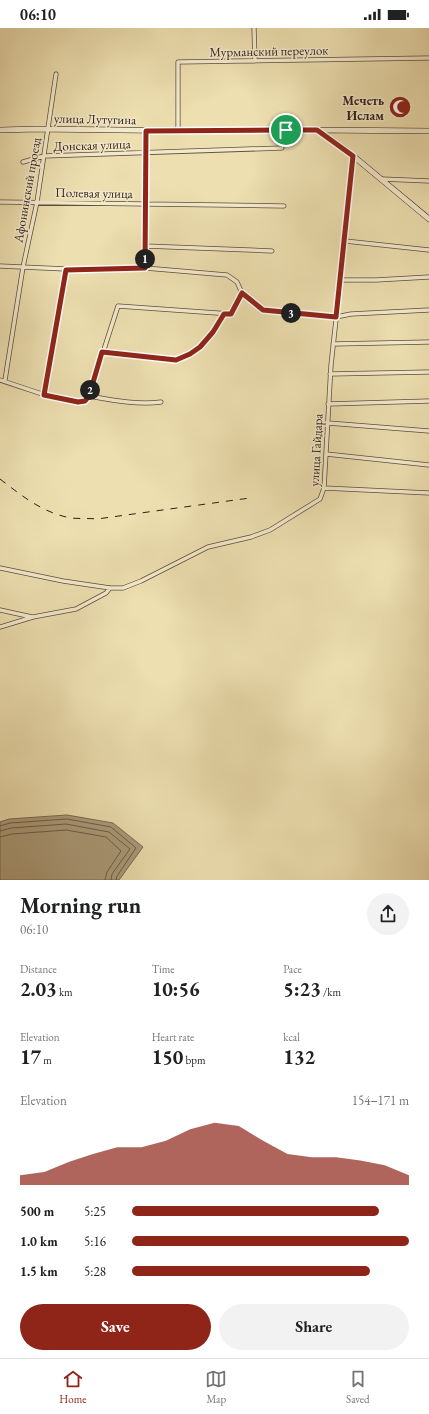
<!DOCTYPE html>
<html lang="en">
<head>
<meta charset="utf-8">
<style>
  body { margin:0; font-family:"EB Garamond",serif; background:#f2f2f2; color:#202124; height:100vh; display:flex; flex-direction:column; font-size:15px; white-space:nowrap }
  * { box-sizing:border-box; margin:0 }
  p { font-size:13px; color:#757577 }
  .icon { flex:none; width:22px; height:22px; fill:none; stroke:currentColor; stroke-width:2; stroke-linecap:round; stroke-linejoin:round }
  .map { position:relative; height:852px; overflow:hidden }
  .sheet { display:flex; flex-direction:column; background:#fff; flex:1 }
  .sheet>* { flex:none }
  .pin { position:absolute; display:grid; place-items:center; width:34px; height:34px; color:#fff; margin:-17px; border:2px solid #fff; border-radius:50%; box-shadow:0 1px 4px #0007 }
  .km { position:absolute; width:20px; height:20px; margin:-10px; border-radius:50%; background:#222; color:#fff; font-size:11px; line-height:20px; text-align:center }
  .round { display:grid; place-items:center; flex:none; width:42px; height:42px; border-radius:21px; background:#f2f2f2 }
  .overview { display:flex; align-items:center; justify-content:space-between; height:68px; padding:0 20px }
  h1 { font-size:22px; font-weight:700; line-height:30px }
  .metrics { display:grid; grid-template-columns:repeat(3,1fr); gap:6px; height:68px; padding:4px 20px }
  .metrics div { display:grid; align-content:center }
  .metrics b { font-size:20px; font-weight:700 }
  .metrics small { font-size:11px; font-weight:400 }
  .metrics p { font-size:11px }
  .chart { height:112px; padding:8px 20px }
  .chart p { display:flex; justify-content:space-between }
  .chart svg { width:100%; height:72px; margin-top:4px; fill:#8f2418; opacity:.7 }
  .primary-button { display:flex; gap:8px; margin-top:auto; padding:8px 20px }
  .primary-button a { flex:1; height:46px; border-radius:24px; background:#8f2418; color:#fff; font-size:16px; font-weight:700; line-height:46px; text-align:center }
  .primary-button a+a { background:#f2f2f2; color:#202124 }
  ul { padding:0 20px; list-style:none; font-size:13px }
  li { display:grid; grid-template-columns:64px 48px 1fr; align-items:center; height:30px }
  li i { height:10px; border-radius:5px; background:#8f2418 }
  .status { display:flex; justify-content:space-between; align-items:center; height:28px; padding:0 20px; background:#fff; direction:ltr }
  .status svg { height:11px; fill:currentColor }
  .dock { display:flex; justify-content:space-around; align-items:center; height:56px; border-top:1px solid #e0e0e0; background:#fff; font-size:11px; color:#757577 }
  .dock a { display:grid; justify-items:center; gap:2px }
  .dock .current { color:#8f2418 }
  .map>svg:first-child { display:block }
</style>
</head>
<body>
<div class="status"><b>06:10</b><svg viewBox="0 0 49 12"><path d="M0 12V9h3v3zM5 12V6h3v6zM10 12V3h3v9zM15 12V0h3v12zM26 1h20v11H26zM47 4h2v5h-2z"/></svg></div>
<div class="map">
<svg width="429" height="852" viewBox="0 0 429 852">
  <rect width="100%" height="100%" fill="#eddfb0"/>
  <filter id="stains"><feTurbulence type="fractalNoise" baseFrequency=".005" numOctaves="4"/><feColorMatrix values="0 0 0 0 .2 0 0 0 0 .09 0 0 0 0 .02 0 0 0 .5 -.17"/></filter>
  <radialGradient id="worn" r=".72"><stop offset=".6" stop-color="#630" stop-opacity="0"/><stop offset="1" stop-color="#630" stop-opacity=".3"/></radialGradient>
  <path fill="#ac9d7c" stroke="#7a6a53" d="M67,787l46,8 30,24 -24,33h-119v-58l9,-3z"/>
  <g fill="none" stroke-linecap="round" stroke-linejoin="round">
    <path stroke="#6e5d49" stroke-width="1" d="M0,798l10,-3 57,-4 44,8 25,21 -19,28 -1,4
      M0,803l11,-3 55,-4 43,8 21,17 -18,25 -1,6
      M0,809l12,-3 54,-4 40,7 15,14 -14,21 -2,8"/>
    <g stroke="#5e4e3c" stroke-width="5">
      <path id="minor" d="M254,0l1,33
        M178,103v-69l251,-4
        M23,134l21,-6 238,-8
        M382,151l47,2
        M0,174l284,4
        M345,213l84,9
        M145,218l127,5
        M0,238l66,3 79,-1 82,7 10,7 5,11 21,17 73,7 15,-3 78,-4
        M145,240l1,-137
        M341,252h35l53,-3
        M333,316l96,-2
        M102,324l74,8 15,-6 9,-7 13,-15 11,-18
        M330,346l99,-2
        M0,352l45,15 33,7 7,-1 4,-5 29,-90 113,8 11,-21
        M5,352l18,-113 14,-65 19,-128
        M45,367l21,-126
        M89,368c23,4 48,9 72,6
        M328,376l101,-3
        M328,395l101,8
        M326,426l103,11
        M324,460l105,5
        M0,540l63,13 47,7h13l18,-7 67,-34 43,-10 19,-7 50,-31 4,-11 7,-123 11,-100 11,-110
        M0,582l32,7
        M0,599l33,-10 43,-8 30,-16 4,-5"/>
    </g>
    <g stroke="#2f1d16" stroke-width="6">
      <path id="secondary" d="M0,102l37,-1 168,2 112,-1 112,1
        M318,102l28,20 83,69"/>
    </g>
    <use href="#minor" stroke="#f3eacc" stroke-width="3.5"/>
    <use href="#secondary" stroke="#f3eacc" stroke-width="5"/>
    <path stroke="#2f1d16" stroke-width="1" stroke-dasharray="7 7" stroke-linecap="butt" d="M0,451c22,17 43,34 71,39 9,1 17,0 26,1l153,-21"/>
  </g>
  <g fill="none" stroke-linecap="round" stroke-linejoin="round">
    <g stroke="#fff" stroke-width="8">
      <path id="route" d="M286,102h31l36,26 -17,161 -73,-7 -21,-17 -11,21h-7l-11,18 -13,15 -10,7 -14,6 -74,-8 -13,44 -4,5 -7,1 -34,-7 22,-125 79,-2 1,-137z"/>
    </g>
    <use href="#route" stroke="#8f2418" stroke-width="5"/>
  </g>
  <defs>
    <g id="mosque-disc" transform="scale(1.15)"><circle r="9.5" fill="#8f2418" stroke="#f3eacc"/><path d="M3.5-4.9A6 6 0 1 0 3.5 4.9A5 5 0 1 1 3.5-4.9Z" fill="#fff"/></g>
  </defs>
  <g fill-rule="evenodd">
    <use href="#mosque-disc" x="400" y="79"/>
  </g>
  <g text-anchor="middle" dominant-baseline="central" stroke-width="3" stroke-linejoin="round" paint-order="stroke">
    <g font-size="13" fill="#2f1d16" stroke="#f3eacc">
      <text transform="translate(269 23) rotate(-1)">Мурманский переулок</text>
      <text transform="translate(95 91) rotate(1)">улица Лутугина</text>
      <text transform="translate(92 117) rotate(-2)">Донская улица</text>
      <text transform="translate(27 162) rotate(-80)">Афонинский проезд</text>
      <text transform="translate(94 165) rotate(1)">Полевая улица</text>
      <text transform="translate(316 422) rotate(-87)">улица Гайдара</text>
    </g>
    <g font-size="13" font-weight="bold" fill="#2f1d16" stroke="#f3eacc" text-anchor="end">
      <text x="384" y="72">Мечеть<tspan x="384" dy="15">Ислам</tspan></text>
    </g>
  </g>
  <rect width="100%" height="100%" filter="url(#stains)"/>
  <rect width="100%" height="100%" fill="url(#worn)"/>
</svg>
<div class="pin" style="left:286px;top:102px;background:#1e9e55"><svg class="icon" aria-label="arrive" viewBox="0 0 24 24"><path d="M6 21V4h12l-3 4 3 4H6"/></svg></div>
<b class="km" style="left:145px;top:231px">1</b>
<b class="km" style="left:90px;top:362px">2</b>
<b class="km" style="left:291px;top:285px">3</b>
</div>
<section class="sheet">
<div class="overview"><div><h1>Morning run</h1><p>06:10</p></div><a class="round"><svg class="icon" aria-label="share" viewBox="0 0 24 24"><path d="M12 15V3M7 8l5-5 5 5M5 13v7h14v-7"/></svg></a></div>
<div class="metrics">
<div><p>Distance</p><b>2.03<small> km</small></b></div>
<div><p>Time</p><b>10:56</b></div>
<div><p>Pace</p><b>5:23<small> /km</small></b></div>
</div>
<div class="metrics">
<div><p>Elevation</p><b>17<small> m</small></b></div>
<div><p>Heart rate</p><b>150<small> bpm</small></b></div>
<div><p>kcal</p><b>132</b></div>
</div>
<div class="chart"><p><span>Elevation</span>154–171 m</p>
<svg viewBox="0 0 160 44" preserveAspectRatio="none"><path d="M0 44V38L10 36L20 30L30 25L40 21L50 21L60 17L70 10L80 6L90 8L100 17L110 25L120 27L130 27L140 29L150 32L160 38V44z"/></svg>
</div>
<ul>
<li><b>500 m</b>5:25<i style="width:89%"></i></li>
<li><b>1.0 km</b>5:16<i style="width:100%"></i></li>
<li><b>1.5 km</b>5:28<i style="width:86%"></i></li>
</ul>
<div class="primary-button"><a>Save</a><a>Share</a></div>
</section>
<nav class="dock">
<a class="current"><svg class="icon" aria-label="home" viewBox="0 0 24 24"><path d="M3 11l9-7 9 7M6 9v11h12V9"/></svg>Home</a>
<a><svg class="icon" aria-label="map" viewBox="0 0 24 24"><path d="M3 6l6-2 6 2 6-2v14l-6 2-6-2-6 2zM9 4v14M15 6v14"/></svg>Map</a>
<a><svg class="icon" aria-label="saved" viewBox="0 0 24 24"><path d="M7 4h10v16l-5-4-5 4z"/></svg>Saved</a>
</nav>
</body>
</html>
